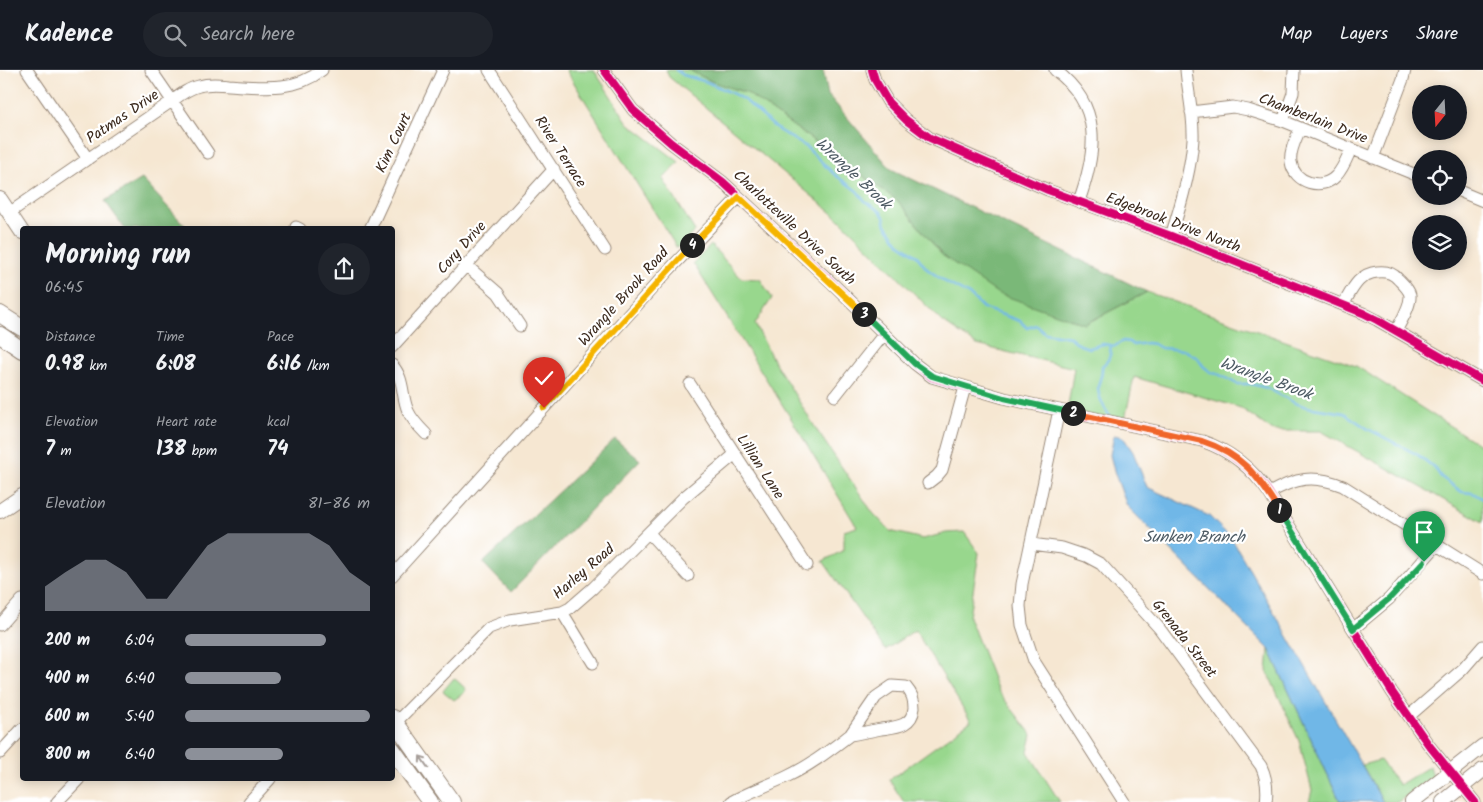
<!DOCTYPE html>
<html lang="en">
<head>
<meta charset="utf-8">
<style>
  body { margin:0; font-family:Kalam,sans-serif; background:#20242c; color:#f1f3f6; height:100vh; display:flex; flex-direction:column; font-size:19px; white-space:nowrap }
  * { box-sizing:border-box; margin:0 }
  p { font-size:16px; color:#9ea1a6 }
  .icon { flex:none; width:28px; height:28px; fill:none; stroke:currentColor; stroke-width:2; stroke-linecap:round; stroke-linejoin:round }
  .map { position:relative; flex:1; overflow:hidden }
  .side { position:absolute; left:20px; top:156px; width:375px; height:555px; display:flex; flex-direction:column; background:#171b24; border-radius:5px; box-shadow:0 2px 12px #0003 }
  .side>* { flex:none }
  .needle { width:32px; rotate:198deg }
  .tools { position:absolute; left:1412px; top:15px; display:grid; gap:10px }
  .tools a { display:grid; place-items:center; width:55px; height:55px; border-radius:50%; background:#171b24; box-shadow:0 2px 12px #0003; font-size:25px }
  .pin { position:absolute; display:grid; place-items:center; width:42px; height:42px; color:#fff; margin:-51px -21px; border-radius:50% 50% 50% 0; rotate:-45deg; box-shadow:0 0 5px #0007 }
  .pin .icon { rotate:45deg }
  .km { position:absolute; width:25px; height:25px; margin:-12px; border-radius:50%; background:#222; color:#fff; font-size:14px; line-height:25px; text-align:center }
  .round { display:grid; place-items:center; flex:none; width:52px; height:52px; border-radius:26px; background:#20242c }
  .headline { display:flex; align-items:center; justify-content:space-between; height:85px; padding:0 25px }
  h1 { font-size:28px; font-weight:800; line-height:38px }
  .figures { display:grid; grid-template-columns:repeat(3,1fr); gap:8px; height:85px; padding:5px 25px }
  .figures div { display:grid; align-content:center }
  .figures b { font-size:21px; font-weight:800 }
  .figures small { font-size:14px; font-weight:400 }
  .figures p { font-size:14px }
  .chart { height:140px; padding:10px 25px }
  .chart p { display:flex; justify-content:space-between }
  .chart svg { width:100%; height:90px; margin-top:5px; fill:#8c9099; opacity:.7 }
  ul { padding:0 25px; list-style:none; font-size:16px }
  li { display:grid; grid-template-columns:80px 60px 1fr; align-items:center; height:38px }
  li i { height:12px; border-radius:6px; background:#8c9099 }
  header { display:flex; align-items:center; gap:30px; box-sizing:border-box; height:70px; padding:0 25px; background:#171b24; border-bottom:1px solid #363941 }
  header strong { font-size:24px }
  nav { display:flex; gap:28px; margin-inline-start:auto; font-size:18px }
  .search { width:350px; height:45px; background:#20242c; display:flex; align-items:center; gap:12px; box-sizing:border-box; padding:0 18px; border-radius:28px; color:#9ea1a6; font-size:19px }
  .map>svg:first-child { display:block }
</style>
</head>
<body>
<header>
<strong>Kadence</strong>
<div class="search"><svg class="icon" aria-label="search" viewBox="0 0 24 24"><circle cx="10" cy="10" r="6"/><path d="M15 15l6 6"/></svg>Search here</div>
<nav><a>Map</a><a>Layers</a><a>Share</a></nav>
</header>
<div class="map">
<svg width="1483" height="732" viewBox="0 0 1483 732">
  <rect width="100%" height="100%" fill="#fff"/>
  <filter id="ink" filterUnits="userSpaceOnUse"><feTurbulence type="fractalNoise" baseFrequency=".02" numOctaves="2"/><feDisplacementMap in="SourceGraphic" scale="10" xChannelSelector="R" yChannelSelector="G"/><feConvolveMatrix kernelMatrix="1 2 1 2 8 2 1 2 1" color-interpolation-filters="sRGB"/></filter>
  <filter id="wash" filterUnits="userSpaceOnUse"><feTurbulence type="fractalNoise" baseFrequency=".0096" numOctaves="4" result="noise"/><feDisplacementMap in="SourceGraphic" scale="20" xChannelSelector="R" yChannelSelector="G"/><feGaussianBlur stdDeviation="1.12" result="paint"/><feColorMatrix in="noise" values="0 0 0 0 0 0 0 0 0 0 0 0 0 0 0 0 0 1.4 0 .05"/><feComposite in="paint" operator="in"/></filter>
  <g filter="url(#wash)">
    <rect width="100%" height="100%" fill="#f6e7d2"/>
    <path fill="#98d78d" stroke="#6a8056" d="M566,0h28l34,53 51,39 -16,17 32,52 -18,17z
      M666,0h23l24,12 34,11 151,108 44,54 143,69 62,-32 209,74 127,81v75l-162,-91h-48l-32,-23 -107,-31 -10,47 -57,-12 7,-44 -97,-23 -34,-23 -106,-105 -168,-140z
      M711,175l30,33 19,1 12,19 -17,26 17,34 46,74 55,81 17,18 33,8 23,-6 18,-1 15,21 -10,64 29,74 34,44 -4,17 32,50h-156l-15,-22 82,-59 -56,-91 -30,20 -62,-89 21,-11v-19l13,-4 -65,-107 -99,-157z
      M1269,579l71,152 6,1h-37l3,-12 -13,-49 -32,-70z
      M454,608l12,11 -2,4 -10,7 -11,-9z
      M1380,690l19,25 31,-19 3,10 -35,26h-15l-21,-37z"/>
    <path fill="#7ab878" stroke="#5a714b" d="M689,0h134l5,25 63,74 256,123 -62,32 -88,-31 -55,-38 -44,-54 -151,-108 -34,-11z
      M142,109l46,50h-63l-20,-28z
      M615,369l25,21 -129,132 -28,-29z"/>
    <path fill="#70b7e7" stroke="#567082" d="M1114,365l9,2 10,15 14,35 62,29 23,23 151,263 -43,-1 -71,-152 -142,-143 -12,-32 -5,-19z"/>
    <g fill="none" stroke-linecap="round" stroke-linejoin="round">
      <path stroke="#70b7e7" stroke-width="2.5" d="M676,0l7,5 24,7 27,12 13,8 31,28 27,16 29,28 23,17 8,10 16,11 3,5 2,8 13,18 18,13 10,13 20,14 24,13 12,12 37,13 7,7 9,-3 9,8 25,4 10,8 9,3 14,-4 12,2 8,-5 6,1 4,3 14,-2 7,1 7,4 23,2 14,8 5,8 9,7 6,1 19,10h14l16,4 28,15 12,4 37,6 24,16 50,26 17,13 6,9 21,15 11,1 10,6
        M1109,345c-5,-7 -11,-19 -11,-28 1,-8 5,-10 4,-21 7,-5 10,-11 8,-20"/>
    </g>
  </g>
  <g filter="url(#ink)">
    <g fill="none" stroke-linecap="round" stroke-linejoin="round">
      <g stroke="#988878" stroke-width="13">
        <path id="minor" d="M27,0l61,89
          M151,0l57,83
          M489,0l116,180
          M604,0l29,40 38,33 52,39 109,101 83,81 17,13 72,21 198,43c29,10 50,27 67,52l123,199 36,52 47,58
          M872,0l3,10 13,22 18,18 24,18 118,52 123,46 192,77 14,7 106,61
          M1055,0c48,36 42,81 24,131
          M1191,42l42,-5 15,3 35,11 138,56
          M1283,51l10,-28 1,-23
          M1300,59c-4,10 -11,22 -9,33 3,21 31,29 45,14 7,-7 11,-18 15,-27
          M1373,88l30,-79 2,-9
          M1459,121l24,10
          M9,143l163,-112c8,-6 17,-13 27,-15 10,-3 20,-2 30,-1 32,2 66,7 93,-15
          M296,157l4,2
          M370,159l73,-159
          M1171,166c10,-31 20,-65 22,-97 1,-23 -5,-46 -7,-69
          M467,196l31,27 22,33
          M1343,235c9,-15 15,-31 34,-33 8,-1 16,1 21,7 4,4 11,10 12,16 1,11 -9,26 -14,36
          M392,277l162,-178
          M392,295c13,14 9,30 16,46 4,9 11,16 18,23
          M690,314l117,181
          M835,326l49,-62
          M1059,340l-37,174 -2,22 2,19 12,36 90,141
          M928,413l9,-7 5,-6 23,-83
          M1269,423c27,-15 44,-19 74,-7l140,88
          M649,463l39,43
          M1031,474l31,4 24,8 15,8 58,64 102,138c6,13 7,23 5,36
          M392,506l276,-305 71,-74
          M562,542l31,51
          M0,555l22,-25
          M1353,559l36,-30 48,-54
          M892,616l14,1c6,7 8,12 8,21 -2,19 -19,19 -33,21 -10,2 -20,4 -31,6l26,-38z
          M1409,646l54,-47 20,-23
          M396,652l93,-94 21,-8 52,-8 8,-4 23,-20 90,-90 51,-43
          M0,683l22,-24
          M57,732l22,-23
          M249,732l21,-23
          M731,732c18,-10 38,-17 57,-26 23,-11 42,-26 62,-41"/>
      </g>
      <g stroke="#988878" stroke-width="16">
        <path id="major" d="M0,129l22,33
          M0,441l22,-15
          M1412,732l71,-56
          M1443,732l40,-32"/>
      </g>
      <g stroke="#988878" stroke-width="18">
        <path id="highway" d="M0,244l22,14
          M0,265l22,15
          M392,648l60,84
          M392,679l38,53"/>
      </g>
      <use href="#minor" stroke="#fff" stroke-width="11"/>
      <use href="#major" stroke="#fff" stroke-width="14"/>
      <use href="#highway" stroke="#fff" stroke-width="16"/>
      <g stroke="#fff" stroke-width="11">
        <path id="cycleway" d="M604,0l29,40 38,33 52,39 109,101 83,81 17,13 72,21 198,43c29,10 50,27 67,52l123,199 36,52 47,58
          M872,0l3,10 13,22 18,18 24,18 118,52 123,46 192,77 14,7 106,61"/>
      </g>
      <use href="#cycleway" stroke="#d6006c" stroke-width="8"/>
    </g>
    <defs><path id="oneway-shaft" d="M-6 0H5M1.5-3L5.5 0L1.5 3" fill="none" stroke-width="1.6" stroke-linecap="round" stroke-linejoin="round" transform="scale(1.25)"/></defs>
    <use stroke="#a79f9a" href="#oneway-shaft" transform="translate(424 692) rotate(-125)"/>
  </g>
  <g fill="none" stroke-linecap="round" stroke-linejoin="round" filter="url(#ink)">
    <g stroke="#fff" stroke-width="10">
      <path id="split-1" d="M1279,440l74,119 36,-30 35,-37"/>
    </g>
    <g stroke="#fff" stroke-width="10">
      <path id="split-2" d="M1073,343l129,28c40,13 55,34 77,69"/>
    </g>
    <g stroke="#fff" stroke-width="10">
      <path id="split-3" d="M864,244l51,50 17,12 72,22 69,15"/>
    </g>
    <g stroke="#fff" stroke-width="10">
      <path id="split-4" d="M692,175l47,-48 125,117"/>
    </g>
    <g stroke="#fff" stroke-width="10">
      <path id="split-5" d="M544,338l148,-163"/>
    </g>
    <use href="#split-1" stroke="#22a559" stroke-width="6"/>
    <use href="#split-2" stroke="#f0652b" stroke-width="6"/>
    <use href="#split-3" stroke="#22a559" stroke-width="6"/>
    <use href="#split-4" stroke="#f5b400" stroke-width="6"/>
    <use href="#split-5" stroke="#f5b400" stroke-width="6"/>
  </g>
  <g text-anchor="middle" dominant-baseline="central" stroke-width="4.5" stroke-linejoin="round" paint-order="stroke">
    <g font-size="15" fill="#3b2a1e" stroke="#fff">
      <text transform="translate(123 47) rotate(-34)">Patmas Drive</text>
      <text transform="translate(1313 49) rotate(21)">Chamberlain Drive</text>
      <text transform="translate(394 73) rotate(-65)">Kim Court</text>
      <text transform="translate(560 82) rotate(57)">River Terrace</text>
      <text transform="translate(1173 153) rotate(21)">Edgebrook Drive North</text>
      <text transform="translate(794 158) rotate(43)">Charlotteville Drive South</text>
      <text transform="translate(462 178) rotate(-48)">Cory Drive</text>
      <text transform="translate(624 227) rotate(-48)">Wrangle Brook Road</text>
      <text transform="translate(760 397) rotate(57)">Lillian Lane</text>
      <text transform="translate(584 502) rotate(-41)">Harley Road</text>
      <text transform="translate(1184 569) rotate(52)">Grenada Street</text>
    </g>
    <g font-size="16" font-style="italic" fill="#4e5b64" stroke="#fff">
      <text transform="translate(853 104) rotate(43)">Wrangle Brook</text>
      <text transform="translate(1266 309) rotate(20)">Wrangle Brook</text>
      <text x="1194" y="467">Sunken Branch</text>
    </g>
  </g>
</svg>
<div class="tools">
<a><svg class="needle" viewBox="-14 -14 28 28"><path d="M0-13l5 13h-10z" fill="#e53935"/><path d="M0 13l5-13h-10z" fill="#9ea1a6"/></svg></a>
<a><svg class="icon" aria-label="locate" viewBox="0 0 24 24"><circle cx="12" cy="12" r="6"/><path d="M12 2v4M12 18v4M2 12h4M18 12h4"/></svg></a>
<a><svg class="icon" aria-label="layers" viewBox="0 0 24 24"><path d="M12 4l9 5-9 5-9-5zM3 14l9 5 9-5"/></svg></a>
</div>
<div class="pin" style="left:1424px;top:492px;background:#1e9e55"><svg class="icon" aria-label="arrive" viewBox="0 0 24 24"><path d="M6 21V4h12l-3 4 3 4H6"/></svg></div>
<div class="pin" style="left:544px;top:338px;background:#d93025"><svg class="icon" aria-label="check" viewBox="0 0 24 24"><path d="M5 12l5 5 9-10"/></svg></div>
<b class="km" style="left:1279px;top:440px">1</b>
<b class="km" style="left:1073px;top:343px">2</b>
<b class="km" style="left:864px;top:244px">3</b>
<b class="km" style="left:692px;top:175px">4</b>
<section class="side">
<div class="headline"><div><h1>Morning run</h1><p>06:45</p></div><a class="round"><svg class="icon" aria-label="share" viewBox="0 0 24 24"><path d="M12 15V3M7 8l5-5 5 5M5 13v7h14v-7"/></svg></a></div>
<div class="figures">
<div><p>Distance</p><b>0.98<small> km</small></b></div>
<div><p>Time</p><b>6:08</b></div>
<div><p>Pace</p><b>6:16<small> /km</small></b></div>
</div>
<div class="figures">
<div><p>Elevation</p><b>7<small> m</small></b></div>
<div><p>Heart rate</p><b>138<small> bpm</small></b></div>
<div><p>kcal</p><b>74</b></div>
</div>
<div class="chart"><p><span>Elevation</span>81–86 m</p>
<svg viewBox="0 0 160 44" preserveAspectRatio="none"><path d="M0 44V32L10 25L20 19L30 19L40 25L50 38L60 38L70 25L80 12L90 6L100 6L110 6L120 6L130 6L140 12L150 25L160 32V44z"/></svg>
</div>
<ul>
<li><b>200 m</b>6:04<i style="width:76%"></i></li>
<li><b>400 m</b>6:40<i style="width:52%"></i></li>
<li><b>600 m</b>5:40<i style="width:100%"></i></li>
<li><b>800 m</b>6:40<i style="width:53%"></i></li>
</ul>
</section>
</div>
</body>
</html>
